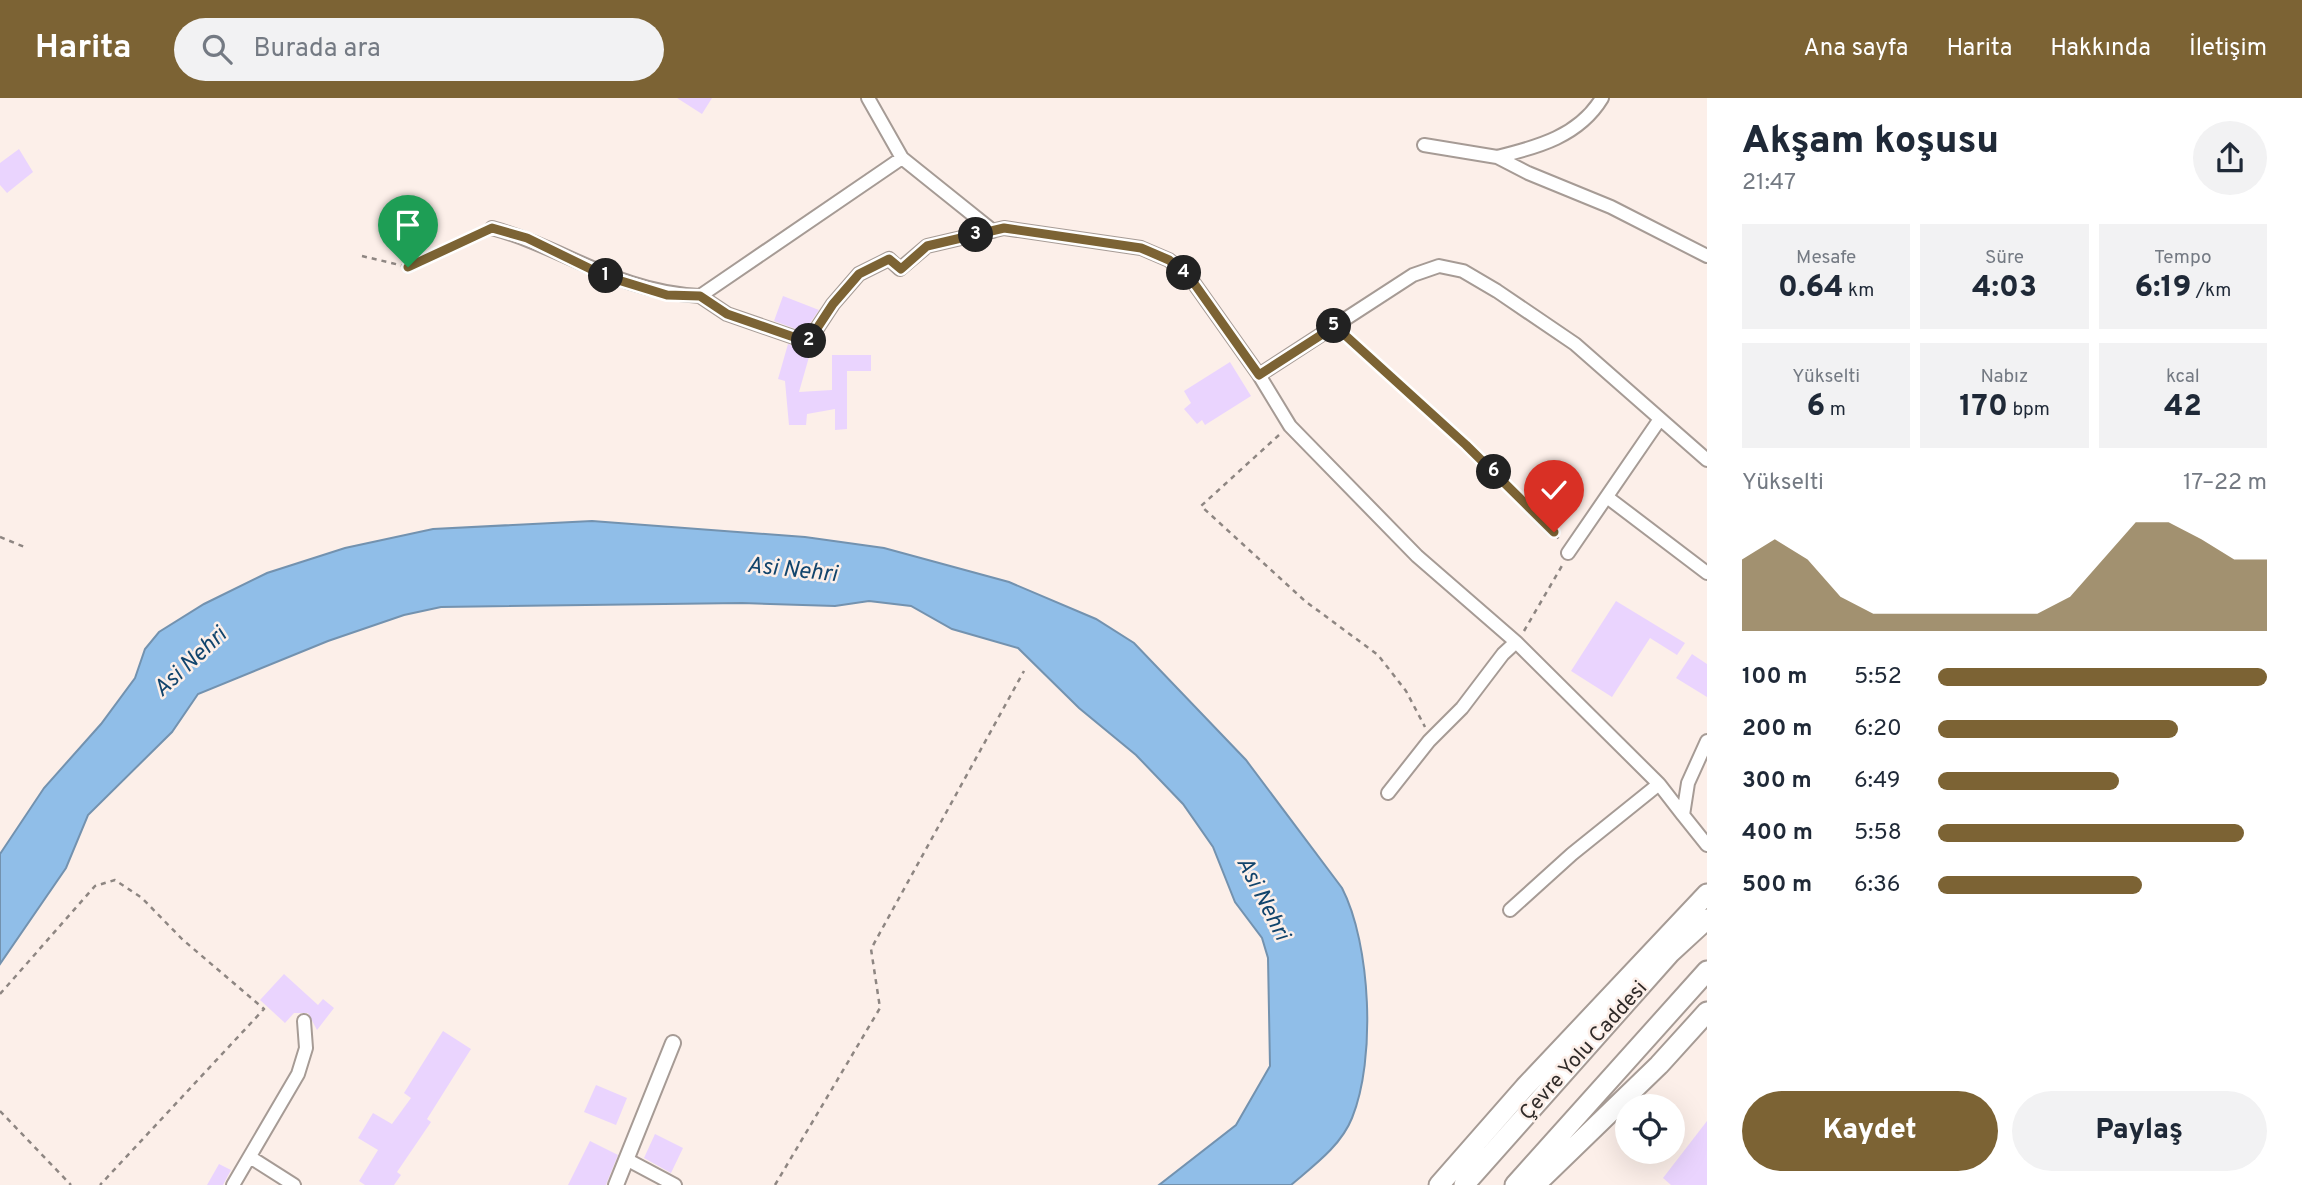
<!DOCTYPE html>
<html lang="tr">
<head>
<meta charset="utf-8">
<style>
  body { margin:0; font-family:Overpass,sans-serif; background:#f2f2f3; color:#1f2937; height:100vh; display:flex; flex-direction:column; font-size:26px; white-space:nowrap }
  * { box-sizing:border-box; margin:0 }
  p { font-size:23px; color:#747a83 }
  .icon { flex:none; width:38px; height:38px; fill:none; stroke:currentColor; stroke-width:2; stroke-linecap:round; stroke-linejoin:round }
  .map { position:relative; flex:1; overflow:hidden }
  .panel { display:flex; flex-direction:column; background:#fff; width:595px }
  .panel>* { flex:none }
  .fabs { position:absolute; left:1615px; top:996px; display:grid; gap:14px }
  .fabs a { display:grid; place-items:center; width:70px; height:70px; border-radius:50%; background:#fff; box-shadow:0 7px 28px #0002; font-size:35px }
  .pin { position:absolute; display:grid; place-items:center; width:60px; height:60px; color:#fff; margin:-72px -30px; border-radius:50% 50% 50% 0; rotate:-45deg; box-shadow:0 0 7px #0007 }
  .pin .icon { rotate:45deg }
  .km { position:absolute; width:35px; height:35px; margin:-18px; border-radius:50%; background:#222; color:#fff; font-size:19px; line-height:35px; text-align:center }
  .round { display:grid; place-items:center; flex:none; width:74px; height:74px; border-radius:37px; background:#f2f2f3 }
  .summary { display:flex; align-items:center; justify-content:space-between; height:119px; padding:0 35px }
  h1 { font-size:38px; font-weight:800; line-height:52px }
  .figures { display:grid; grid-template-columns:repeat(3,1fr); gap:10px; height:119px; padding:7px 35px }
  .figures div { display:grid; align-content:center; border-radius:0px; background:#f2f2f3; text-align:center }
  .figures b { font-size:30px; font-weight:800 }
  .figures small { font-size:19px; font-weight:400 }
  .figures p { font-size:19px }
  .chart { height:196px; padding:14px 35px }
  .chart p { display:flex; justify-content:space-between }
  .chart svg { width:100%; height:126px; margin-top:7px; fill:#7c6334; opacity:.7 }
  .action { display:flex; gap:14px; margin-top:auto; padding:14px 35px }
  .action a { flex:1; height:80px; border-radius:42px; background:#7c6334; color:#fff; font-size:28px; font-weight:800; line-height:80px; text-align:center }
  .action a+a { background:#f2f2f3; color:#1f2937 }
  ul { padding:0 35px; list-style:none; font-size:23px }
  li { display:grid; grid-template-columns:112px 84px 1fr; align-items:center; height:52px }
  li i { height:18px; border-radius:9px; background:#7c6334 }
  header { display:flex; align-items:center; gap:42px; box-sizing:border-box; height:98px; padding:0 35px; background:#7c6334; color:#fff }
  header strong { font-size:33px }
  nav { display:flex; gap:38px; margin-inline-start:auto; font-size:24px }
  .search { width:490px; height:63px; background:#f2f2f3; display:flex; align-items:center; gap:18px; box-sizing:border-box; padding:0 24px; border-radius:38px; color:#747a83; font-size:26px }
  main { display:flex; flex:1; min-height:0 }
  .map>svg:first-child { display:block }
</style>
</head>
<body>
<header>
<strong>Harita</strong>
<div class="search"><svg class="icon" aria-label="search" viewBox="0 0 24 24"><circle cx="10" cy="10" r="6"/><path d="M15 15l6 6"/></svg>Burada ara</div>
<nav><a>Ana sayfa</a><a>Harita</a><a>Hakkında</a><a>İletişim</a></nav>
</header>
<main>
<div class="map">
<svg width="1707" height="1087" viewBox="0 0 1707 1087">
  <rect width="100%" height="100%" fill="#fcefe9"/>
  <path fill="#90bee8" stroke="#7392af" stroke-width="2" d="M592,423l213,16 79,11 125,34 87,37 38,24 112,117 96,128c29,56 34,172 10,230 -11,28 -39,48 -61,67h-132l77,-60 34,-59 -2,-108 -6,-20 -27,-36 -22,-55 -30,-43 -47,-49 -57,-47 -61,-60 -66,-19 -41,-23 -42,-5 -34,5 -93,-3 -301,4 -37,8 -76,26 -130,53 -26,38 -84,83 -22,53 -66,96v-110l44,-66 57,-64 34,-46 10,-29 14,-17 45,-28 63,-31 78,-25 88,-19z"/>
  <path fill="#ead4fe" d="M677,0h35l-10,16z
    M19,51l14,23 -26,21 -7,-8v-22z
    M783,198l36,14 -15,22 -30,-11z
    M788,246l17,6 -2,5 6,2 -10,35 33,-2v-35h39v16h-24v58l-12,1v-21l-28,5 -1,11h-17l-4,-44 -7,-2z
    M1230,264l21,34 -46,29 -3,-5 -5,4 -13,-15 7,-6 -7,-12z
    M1616,503l69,42 -8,12 -27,-17 -38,59 -41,-26z
    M1692,556l15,10v33l-31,-19z
    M284,876l34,31 5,-6 11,9 -17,22 -9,-17h-14l-9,10 -25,-23z
    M443,933l28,18 -44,70 4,3 -34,50 4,3 -7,10h-29l-6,-4 19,-31 -20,-12 15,-25 19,11 19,-26 -7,-5z
    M596,987l31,13 -11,27 -32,-13z
    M1707,1023v64h-36l-8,-7z
    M655,1036l28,14 -12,25 -27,-15z
    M590,1043l28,14 -11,27 -1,3h-38z
    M219,1066l12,6 -8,15h-16z"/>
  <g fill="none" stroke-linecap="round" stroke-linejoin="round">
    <g stroke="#a69b95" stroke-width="16">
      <path id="minor" d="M868,0l34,60 91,73
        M1424,47l73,12 31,16 83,34 96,49
        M1497,59c41,-10 82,-21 105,-59
        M492,130c75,21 125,64 208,68l202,-138
        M700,198l27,18 81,28 25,-38 26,-30 30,-15 11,10 27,-23 77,-18 137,20 28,12 22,19 68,96 154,-100 26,-9 24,5 34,20 78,53 132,116
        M1259,277l31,51 127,130 99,86 143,142
        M1607,399l100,76
        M1568,455l92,-134
        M1707,643l-19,42 -5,32 24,30
        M1388,695l41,-52 33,-33 41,-54 13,-12
        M1510,812l62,-56 87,-70 24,31
        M250,1059l44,28
        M626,1061l49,26
        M233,1087l65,-111 8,-26 -2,-27"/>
    </g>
    <g stroke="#a69b95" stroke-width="18">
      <path id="tertiary" d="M616,1087l57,-142"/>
    </g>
    <g stroke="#a69b95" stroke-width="23">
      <path id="trunk" d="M1439,1087l86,-98 182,-193
        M1464,1087l206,-232 37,-34
        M1515,1087l192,-214
        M1535,1087l124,-120 48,-53"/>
    </g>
    <path stroke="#8e8682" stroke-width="2.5" stroke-dasharray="5 5" stroke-linecap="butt" d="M362,158l46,11 71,-33
      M1345,237l121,110 94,95
      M1279,337l-78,71 104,95 73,54 28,36 19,36
      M0,439l27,11
      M1524,533l39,-67
      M0,896l95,-108 20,-6 27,18 40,41 82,70 -164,176
      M0,1013l71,74
      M775,1087l105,-177 -9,-59 153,-278"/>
    <use href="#minor" stroke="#fff" stroke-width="12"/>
    <use href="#tertiary" stroke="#fff" stroke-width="14"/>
    <use href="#trunk" stroke="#fff" stroke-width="19"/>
  </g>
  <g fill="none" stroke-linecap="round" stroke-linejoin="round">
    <g stroke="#fff" stroke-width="14">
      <path id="route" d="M408,169l84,-39 35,10 78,38 62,19 33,1 27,18 81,28 25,-38 26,-30 30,-15 12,10 26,-23 77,-18 137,20 28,12 22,19 68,96 76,-49 131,119 88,87"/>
    </g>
    <use href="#route" stroke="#7c6334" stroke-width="9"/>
  </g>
  <g text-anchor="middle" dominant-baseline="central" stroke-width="5" stroke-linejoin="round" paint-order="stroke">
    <g font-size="21" fill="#302b29" stroke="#fcefe9">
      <text transform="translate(1584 953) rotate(-48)">Çevre Yolu Caddesi</text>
    </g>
    <g font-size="23" font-style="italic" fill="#11446c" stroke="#fcefe9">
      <text transform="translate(792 473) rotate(6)">Asi Nehri</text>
      <text transform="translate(191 565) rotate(-43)">Asi Nehri</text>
      <text transform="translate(1262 801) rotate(63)">Asi Nehri</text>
    </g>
  </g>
</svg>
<div class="fabs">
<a><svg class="icon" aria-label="locate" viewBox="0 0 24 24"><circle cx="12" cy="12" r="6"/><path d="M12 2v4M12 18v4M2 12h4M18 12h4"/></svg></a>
</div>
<div class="pin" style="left:408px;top:169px;background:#1e9e55"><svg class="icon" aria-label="arrive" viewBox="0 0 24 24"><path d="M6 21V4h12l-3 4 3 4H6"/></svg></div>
<div class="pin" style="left:1554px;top:434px;background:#d93025"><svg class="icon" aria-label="check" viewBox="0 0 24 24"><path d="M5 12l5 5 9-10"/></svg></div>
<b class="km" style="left:606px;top:178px">1</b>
<b class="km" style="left:809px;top:243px">2</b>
<b class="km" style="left:976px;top:137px">3</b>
<b class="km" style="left:1184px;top:175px">4</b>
<b class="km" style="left:1334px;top:228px">5</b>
<b class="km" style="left:1494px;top:374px">6</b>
</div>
<section class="panel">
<div class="summary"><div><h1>Akşam koşusu</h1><p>21:47</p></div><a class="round"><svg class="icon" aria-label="share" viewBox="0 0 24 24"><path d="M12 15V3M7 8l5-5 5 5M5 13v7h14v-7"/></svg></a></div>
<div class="figures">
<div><p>Mesafe</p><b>0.64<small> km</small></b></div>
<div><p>Süre</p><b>4:03</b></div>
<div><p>Tempo</p><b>6:19<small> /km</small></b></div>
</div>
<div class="figures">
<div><p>Yükselti</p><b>6<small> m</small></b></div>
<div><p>Nabız</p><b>170<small> bpm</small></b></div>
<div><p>kcal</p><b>42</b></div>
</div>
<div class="chart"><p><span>Yükselti</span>17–22 m</p>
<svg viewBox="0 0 160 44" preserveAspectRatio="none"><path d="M0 44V19L10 12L20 19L30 32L40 38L50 38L60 38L70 38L80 38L90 38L100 32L110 19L120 6L130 6L140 12L150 19L160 19V44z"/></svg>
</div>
<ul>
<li><b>100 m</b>5:52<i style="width:100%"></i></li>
<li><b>200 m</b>6:20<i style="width:73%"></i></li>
<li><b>300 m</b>6:49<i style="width:55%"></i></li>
<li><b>400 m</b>5:58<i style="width:93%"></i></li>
<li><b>500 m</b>6:36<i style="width:62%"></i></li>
</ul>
<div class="action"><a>Kaydet</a><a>Paylaş</a></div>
</section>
</main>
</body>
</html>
